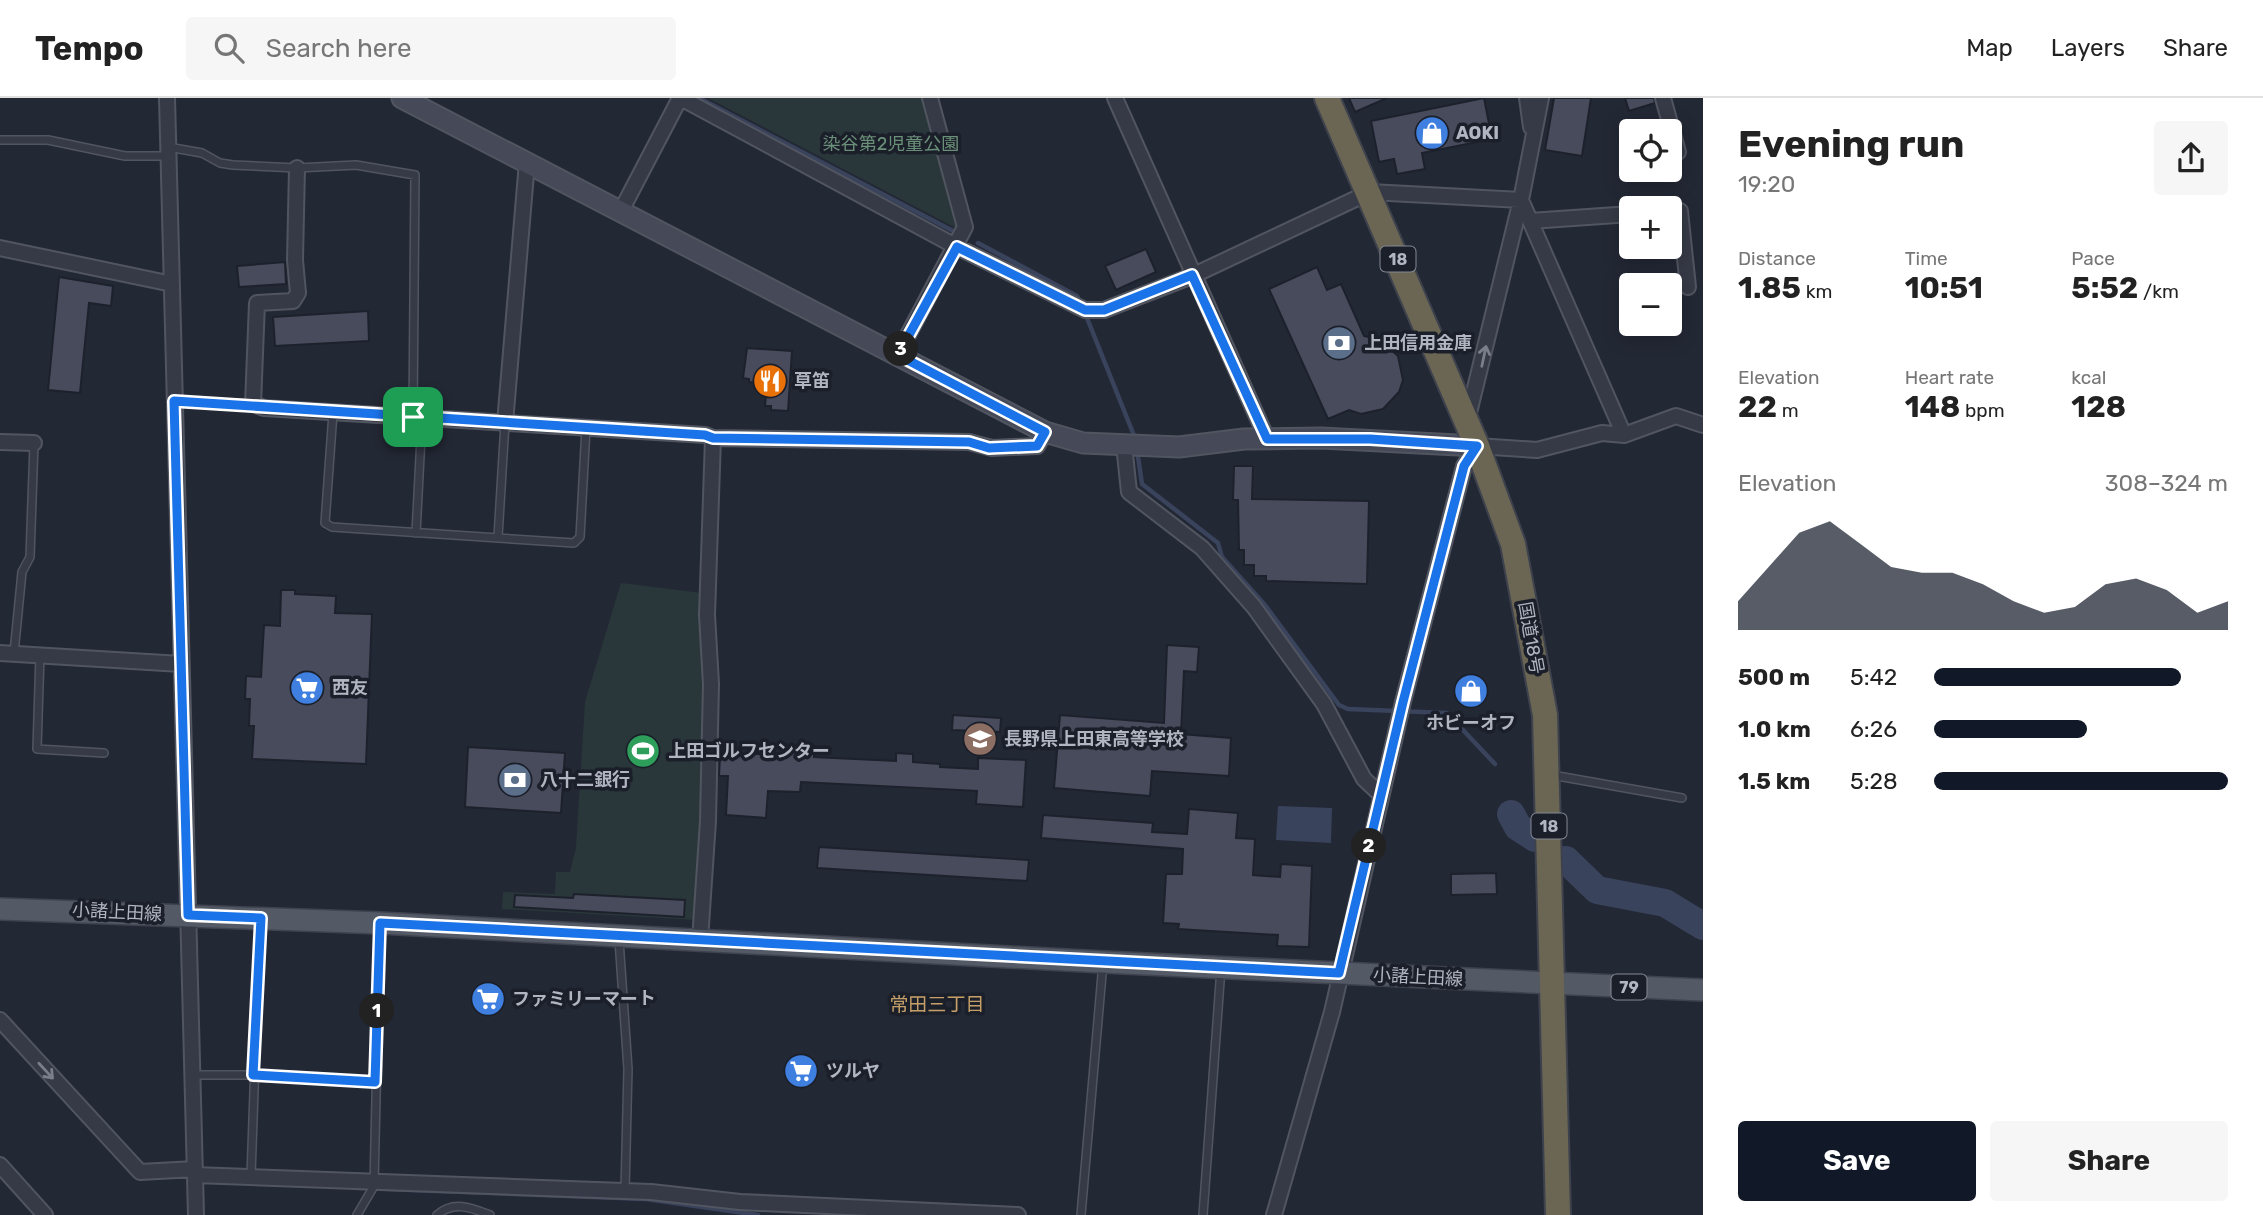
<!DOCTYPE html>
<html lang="en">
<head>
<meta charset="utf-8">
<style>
  body { margin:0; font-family:Rubik,"Noto Sans JP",sans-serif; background:#f6f6f6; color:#222; height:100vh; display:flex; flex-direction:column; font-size:26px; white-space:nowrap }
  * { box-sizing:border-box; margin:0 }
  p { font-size:23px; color:#767676 }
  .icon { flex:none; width:38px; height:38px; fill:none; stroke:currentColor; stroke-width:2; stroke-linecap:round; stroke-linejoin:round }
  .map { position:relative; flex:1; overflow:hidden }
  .drawer { display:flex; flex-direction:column; background:#fff; width:560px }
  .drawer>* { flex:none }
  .fabs { position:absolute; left:1619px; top:21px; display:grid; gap:14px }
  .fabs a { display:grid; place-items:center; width:63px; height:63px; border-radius:7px; background:#fff; box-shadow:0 4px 18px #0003; font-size:35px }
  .pin { position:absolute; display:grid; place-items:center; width:60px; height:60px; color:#fff; margin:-30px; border-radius:14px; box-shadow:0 4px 10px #0006 }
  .km { position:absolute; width:35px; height:35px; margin:-18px; border-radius:50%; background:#222; color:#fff; font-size:19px; line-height:35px; text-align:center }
  .round { display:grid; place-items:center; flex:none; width:74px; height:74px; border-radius:7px; background:#f6f6f6 }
  .summary { display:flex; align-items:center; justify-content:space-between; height:119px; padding:0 35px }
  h1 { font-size:38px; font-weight:700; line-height:52px }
  .stats { display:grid; grid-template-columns:repeat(3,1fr); gap:10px; height:119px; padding:7px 35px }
  .stats div { display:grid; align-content:center }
  .stats b { font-size:30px; font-weight:700 }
  .stats small { font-size:19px; font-weight:400 }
  .stats p { font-size:19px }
  .chart { height:196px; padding:14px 35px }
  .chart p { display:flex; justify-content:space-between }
  .chart svg { width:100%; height:126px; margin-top:7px; fill:#111827; opacity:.7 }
  .action { display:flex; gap:14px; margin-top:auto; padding:14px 35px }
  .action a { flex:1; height:80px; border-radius:7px; background:#111827; color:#fff; font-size:28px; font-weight:700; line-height:80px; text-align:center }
  .action a+a { background:#f6f6f6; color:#222 }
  ul { padding:0 35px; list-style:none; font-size:23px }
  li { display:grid; grid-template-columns:112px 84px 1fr; align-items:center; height:52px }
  li i { height:18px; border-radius:9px; background:#111827 }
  header { display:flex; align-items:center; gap:42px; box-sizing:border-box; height:98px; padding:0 35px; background:#fff; border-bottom:2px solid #e0e0e0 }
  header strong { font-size:33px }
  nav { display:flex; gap:38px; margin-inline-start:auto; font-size:24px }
  .search { width:490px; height:63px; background:#f6f6f6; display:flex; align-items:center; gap:18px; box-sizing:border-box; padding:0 24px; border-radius:7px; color:#767676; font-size:26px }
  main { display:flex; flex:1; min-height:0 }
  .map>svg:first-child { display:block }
</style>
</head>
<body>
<header>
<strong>Tempo</strong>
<div class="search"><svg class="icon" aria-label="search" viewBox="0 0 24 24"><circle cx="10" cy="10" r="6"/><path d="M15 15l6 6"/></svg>Search here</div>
<nav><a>Map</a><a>Layers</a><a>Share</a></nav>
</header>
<main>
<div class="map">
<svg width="1703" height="1117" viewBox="0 0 1703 1117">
  <rect width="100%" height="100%" fill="#232835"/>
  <path fill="#29373a" d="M708,0h216l36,126 -6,3z
    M621,485l81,10 3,135 -8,192 -195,-11 1,-17 52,2 1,-22h14l6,-24 9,-146z"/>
  <path fill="#3a435c" d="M1278,708l54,2 -1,35 -55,-3z"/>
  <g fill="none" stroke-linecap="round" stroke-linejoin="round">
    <path stroke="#3a435c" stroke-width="4.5" d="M699,0l254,133
      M978,145l99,53 3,6
      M1085,215l50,125
      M1137,352l5,34 76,59 4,14 43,48 74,100 9,4 99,4 48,51
      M359,1090l287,11 112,16"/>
    <path stroke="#3a435c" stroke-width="28" d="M1511,716l7,13 17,11
      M1566,762l31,30 68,13 38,23"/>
  </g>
  <path fill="#474b5b" stroke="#1d212c" stroke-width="2" d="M1349,0h38l-32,14z
    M1484,0l8,41 -70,14 3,16 -28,5 -3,-15 -15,3 -8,-41z
    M1554,0h37l-9,58 -37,-6z
    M1625,0h29l1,5 -26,8z
    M1146,151l10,23 -40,18 -11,-24z
    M285,164l1,22 -47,3 -2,-21z
    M1317,169l10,23 14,-6 23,52 16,4 18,16 5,24 -4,12 -16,17 -22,5 -12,-4 -21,9 -59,-130z
    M59,179l54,9 -2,20 -22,-3 -9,90 -32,-3z
    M368,213l1,30 -94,5 -2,-29z
    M747,250l45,3 -4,60 -17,-1v-4h-6l2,-22 -18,-2v-3l-6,-1z
    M1234,368h19l-1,33 117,2 -2,83 -101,-3v-5h-12v-11h-10v-15h-5l-1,-50h-5z
    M281,492h14v4l41,2 -1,17 37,1 -6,150 -114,-5 2,-33h-5l1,-27h-5l1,-23 15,1 3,-52 16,1z
    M1167,547l32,2 -2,25 -13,-1 -3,63 50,4 -2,38 -77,-5 -2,25 -96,-8 6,-73 104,8z
    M953,617l48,3 -1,14 -48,-2z
    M791,647l24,1 -1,11 82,4v-8l17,1v8l27,2v3l38,2v-11l48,2 -3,47 -47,-3 1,-13 -176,-9 -1,10 -32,-1 -2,27 -40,-3 2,-39h-9l1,-22h71z
    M468,649l97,6 -4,60 -96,-6z
    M1189,711l49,4 -2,25 19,1 -2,36 27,2 1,-13 31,2 -3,81 -32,-1 1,-11 -100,-6 1,-5 -16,-1 3,-49h16l1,-25 -142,-11 2,-23 110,8 -1,9 35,2z
    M819,749l210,13 -2,21 -210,-13z
    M1496,775l1,21 -46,1v-21z
    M574,796l111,6 -1,17 -170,-10 1,-12 58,3z"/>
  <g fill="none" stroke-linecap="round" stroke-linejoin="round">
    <g stroke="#515560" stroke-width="10">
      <path id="lane" d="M0,42h48l77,16h43
        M168,49l34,6 18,10 13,2 64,3 59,-3 59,10 -2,242
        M174,303l79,3
        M333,315l-8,110 7,4 242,16 6,-6 6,-109
        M416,435l6,-115
        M498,439l7,-114
        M14,555l8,-81 8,-15 4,-113
        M40,557l-3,94 67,4
        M1552,677l130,23
        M619,842l9,129 -3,121
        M193,977h60l122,7
        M251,1078l9,-254
        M357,1117l17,-29 6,-262
        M437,1117c17,-15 35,-7 53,0
        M1081,1117l22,-252
        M1203,1117l18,-247"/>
    </g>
    <g stroke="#515560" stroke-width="18">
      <path id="street" d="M167,0l29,1117
        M681,0l276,149 128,63h19l88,-34 178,-84 151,8
        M1115,0l152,341
        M1527,0l4,29
        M1663,0l15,54
        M297,70l-2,92 3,33 -5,8 -36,2 -4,101 11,4 441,27 8,3 256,4 23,6 45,-2 8,-14
        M1521,102l103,235
        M621,113l59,-113
        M1670,114l10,-1 8,76
        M1530,123l101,-7
        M0,150l172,36
        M898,256l67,-127 -35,-129
        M1467,323l54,-221 20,-102
        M505,325l22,-261
        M0,344l34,1
        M1124,347l5,47 73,56 52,59 70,97 40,75 17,16
        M0,555l181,11
        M700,842l8,-119 3,-137 -4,-69 6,-177
        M0,922l140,152 55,-3
        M0,1067l45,50
        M195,1077l456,17 89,10 278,13
        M1274,1117l58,-203 71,-310 61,-236 13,-20 60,4 65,-17 22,2 52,-19 27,9"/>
    </g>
    <g stroke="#515560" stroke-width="23">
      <path id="secondary" d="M402,0l643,334 38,11 96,4 65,-8 77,-1 156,8"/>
    </g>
    <g stroke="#3f434f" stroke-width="24">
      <path id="primary" d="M0,811l380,14 723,39 600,28"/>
    </g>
    <g stroke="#3e424d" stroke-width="28">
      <path id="highway" d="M1327,0l150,348 36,98 32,171 13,500"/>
    </g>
    <use href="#lane" stroke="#363a46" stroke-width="7"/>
    <use href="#street" stroke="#363a46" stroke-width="14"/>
    <use href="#secondary" stroke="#454958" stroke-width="19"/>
    <use href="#primary" stroke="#545966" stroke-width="21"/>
    <use href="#highway" stroke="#6b6654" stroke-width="24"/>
  </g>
  <defs><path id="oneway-shaft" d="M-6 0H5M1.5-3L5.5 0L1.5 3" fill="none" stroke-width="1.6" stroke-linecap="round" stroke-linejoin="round" transform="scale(1.75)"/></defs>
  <g stroke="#7a7e8a">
    <use href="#oneway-shaft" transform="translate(1484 258) rotate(-78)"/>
    <use href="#oneway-shaft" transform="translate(46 973) rotate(47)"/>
  </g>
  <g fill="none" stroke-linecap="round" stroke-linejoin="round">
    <g stroke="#fff" stroke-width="14">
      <path id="route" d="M957,149l128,63h19l88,-35 75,164h103l107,7 -13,20 -61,236 -64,271 -959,-50 -5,159 -122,-7 8,-157 -73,-3 -14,-514 531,34 8,3 256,4 20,6 48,-2 8,-14 -147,-77z"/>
    </g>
    <use href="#route" stroke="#1a73e8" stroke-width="9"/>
  </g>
  <defs>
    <g id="shop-disc" transform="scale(1.75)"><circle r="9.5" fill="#3f7fe0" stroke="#1b1f2a"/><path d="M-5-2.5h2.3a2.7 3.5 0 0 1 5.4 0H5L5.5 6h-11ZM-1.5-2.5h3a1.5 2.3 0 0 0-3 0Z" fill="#fff"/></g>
    <g id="bank-disc" transform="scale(1.75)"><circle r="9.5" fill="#5c6f8a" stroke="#1b1f2a"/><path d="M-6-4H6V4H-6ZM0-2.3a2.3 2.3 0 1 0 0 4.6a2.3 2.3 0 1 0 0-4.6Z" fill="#fff"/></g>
    <g id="restaurant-disc" transform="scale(1.75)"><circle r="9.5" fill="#e8710a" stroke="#1b1f2a"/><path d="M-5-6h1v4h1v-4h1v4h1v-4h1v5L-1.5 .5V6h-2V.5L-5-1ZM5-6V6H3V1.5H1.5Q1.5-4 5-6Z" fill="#fff"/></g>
    <g id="supermarket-disc" transform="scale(1.75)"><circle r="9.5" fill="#3f7fe0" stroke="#1b1f2a"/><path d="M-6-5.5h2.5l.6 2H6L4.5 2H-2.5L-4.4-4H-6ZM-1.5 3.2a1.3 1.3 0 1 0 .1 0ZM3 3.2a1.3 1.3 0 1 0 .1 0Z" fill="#fff"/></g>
    <g id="school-disc" transform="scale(1.75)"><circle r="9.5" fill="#8d6e63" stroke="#1b1f2a"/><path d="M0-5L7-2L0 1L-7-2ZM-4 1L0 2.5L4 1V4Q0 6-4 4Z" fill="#fff"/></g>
    <g id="stadium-disc" transform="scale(1.75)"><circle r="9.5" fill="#2e9e5b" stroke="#1b1f2a"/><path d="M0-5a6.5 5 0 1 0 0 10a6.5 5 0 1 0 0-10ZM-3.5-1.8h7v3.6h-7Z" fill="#fff"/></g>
  </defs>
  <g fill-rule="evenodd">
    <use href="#shop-disc" x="1432" y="35"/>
    <use href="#bank-disc" x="1339" y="245"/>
    <use href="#restaurant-disc" x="770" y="283"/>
    <use href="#supermarket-disc" x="307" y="590"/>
    <use href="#shop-disc" x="1471" y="593"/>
    <use href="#school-disc" x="980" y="641"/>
    <use href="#stadium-disc" x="643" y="653"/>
    <use href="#bank-disc" x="515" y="682"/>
    <use href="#supermarket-disc" x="488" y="901"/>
    <use href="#supermarket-disc" x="801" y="973"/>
  </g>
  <g text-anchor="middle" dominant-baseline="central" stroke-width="7" stroke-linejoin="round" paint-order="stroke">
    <g fill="#1b1f2a" stroke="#848894" stroke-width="2">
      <rect x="1380.5" y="148.5" width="35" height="25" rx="5"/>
      <rect x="1531.5" y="715.5" width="35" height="25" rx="5"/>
      <rect x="1611.5" y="876.5" width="35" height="25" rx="5"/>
    </g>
    <g font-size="16" font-weight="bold" fill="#b1b5c2">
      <text x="1398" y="161">18</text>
      <text x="1549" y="728">18</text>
      <text x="1629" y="889">79</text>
    </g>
    <g font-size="18" font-weight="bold" fill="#b1b5c2" stroke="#1b1f2a" text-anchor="start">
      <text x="1456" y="35">AOKI</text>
      <text x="1364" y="245">上田信用金庫</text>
      <text x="794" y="283">草笛</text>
      <text x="332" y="590">西友</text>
      <text x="1471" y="625" text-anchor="middle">ホビーオフ</text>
      <text x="1004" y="641">長野県上田東高等学校</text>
      <text x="668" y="653">上田ゴルフセンター</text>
      <text x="540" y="682">八十二銀行</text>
      <text x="512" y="901">ファミリーマート</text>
      <text x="826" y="973">ツルヤ</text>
    </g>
    <g font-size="18" fill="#6b9079" stroke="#1b1f2a">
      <text x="891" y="46">染谷第2児童公園</text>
    </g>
    <g font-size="18" fill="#b1b5c2" stroke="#1b1f2a">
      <text transform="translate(1531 540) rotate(80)">国道18号</text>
      <text transform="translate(117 814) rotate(3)">小諸上田線</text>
      <text transform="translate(1418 879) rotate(3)">小諸上田線</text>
    </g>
    <g font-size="19" fill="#c6a068" stroke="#1b1f2a">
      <text x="937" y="906">常田三丁目</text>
    </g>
  </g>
</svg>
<div class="fabs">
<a><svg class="icon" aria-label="locate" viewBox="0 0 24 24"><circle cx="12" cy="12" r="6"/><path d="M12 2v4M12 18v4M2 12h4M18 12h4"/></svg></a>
<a>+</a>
<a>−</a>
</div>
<div class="pin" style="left:413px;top:319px;background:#1e9e55"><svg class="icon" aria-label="arrive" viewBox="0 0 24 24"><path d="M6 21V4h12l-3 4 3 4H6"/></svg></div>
<b class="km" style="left:377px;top:913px">1</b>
<b class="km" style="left:1369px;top:748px">2</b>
<b class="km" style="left:901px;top:251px">3</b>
</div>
<section class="drawer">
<div class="summary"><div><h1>Evening run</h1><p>19:20</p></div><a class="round"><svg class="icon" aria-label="share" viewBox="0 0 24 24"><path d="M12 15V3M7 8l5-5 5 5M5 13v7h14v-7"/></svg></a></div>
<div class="stats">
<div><p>Distance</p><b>1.85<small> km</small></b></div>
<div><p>Time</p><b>10:51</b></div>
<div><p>Pace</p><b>5:52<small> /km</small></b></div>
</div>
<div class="stats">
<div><p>Elevation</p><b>22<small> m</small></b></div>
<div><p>Heart rate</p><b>148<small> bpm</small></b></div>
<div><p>kcal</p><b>128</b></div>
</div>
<div class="chart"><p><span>Elevation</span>308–324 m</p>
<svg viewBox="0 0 160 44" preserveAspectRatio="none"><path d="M0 44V34L10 22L20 10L30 6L40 14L50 22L60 24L70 24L80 28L90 34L100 38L110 36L120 28L130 26L140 30L150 38L160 34V44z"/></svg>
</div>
<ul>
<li><b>500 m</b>5:42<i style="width:84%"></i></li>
<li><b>1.0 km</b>6:26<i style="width:52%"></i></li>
<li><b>1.5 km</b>5:28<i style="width:100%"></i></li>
</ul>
<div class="action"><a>Save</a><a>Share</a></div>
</section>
</main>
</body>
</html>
